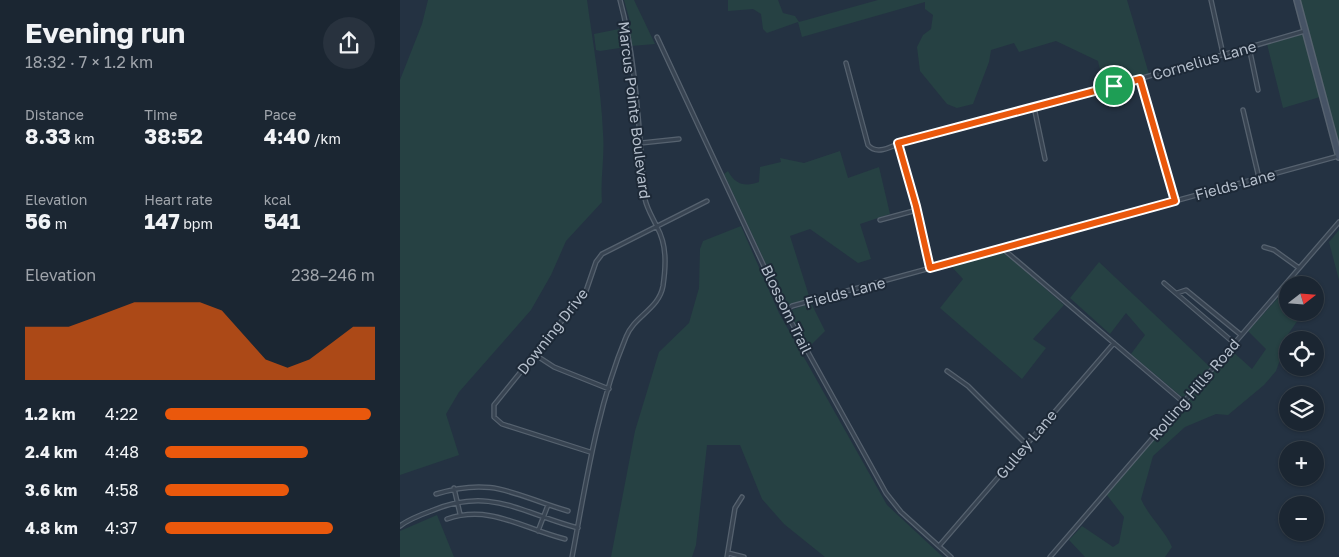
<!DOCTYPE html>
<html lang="en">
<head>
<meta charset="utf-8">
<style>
  body { margin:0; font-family:"Golos Text",sans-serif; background:#28323e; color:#f1f3f6; height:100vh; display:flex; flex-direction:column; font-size:19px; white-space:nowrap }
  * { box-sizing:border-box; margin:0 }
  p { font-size:16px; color:#a0a5ac }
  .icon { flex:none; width:28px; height:28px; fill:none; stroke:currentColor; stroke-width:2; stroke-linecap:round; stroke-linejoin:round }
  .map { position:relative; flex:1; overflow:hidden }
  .drawer { display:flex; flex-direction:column; background:#1b2632; width:400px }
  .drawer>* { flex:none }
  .needle { width:32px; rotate:73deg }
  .fabs { position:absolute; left:879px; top:276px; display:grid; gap:10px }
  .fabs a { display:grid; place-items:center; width:45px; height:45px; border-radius:50%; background:#1b2632; box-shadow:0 1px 4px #0004,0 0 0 1px #39434d; font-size:25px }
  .pin { position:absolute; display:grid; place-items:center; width:42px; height:42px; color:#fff; margin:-21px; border:2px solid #fff; border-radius:50%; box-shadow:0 1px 5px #0007 }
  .round { display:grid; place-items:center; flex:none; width:52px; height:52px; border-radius:26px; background:#28323e }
  .overview { display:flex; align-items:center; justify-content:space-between; height:85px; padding:0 25px }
  h1 { font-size:28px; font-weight:700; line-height:38px }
  .stats { display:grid; grid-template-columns:repeat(3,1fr); gap:8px; height:85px; padding:5px 25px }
  .stats div { display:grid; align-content:center }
  .stats b { font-size:21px; font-weight:700 }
  .stats small { font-size:14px; font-weight:400 }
  .stats p { font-size:14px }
  .chart { height:140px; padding:10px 25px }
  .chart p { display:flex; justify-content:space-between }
  .chart svg { width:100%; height:90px; margin-top:5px; fill:#ea580c; opacity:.7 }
  ul { padding:0 25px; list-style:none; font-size:16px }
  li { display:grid; grid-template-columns:80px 60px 1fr; align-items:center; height:38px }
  li i { height:12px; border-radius:6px; background:#ea580c }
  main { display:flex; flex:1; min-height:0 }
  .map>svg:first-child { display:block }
</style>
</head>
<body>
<main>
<section class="drawer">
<div class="overview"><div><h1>Evening run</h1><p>18:32 · 7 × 1.2 km</p></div><a class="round"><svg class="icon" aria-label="share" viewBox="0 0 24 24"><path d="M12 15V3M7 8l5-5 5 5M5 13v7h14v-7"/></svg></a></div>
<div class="stats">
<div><p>Distance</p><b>8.33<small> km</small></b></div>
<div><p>Time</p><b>38:52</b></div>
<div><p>Pace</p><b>4:40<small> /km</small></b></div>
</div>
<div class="stats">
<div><p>Elevation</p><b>56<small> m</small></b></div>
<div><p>Heart rate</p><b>147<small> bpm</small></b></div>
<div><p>kcal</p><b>541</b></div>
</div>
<div class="chart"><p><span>Elevation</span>238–246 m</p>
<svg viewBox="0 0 160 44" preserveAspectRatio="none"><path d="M0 44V18L10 18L20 18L30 14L40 10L50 6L60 6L70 6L80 6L90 10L100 22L110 34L120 38L130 34L140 26L150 18L160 18V44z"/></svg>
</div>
<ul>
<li><b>1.2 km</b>4:22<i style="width:98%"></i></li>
<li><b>2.4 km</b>4:48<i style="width:68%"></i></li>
<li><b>3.6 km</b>4:58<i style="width:59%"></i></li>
<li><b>4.8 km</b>4:37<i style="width:80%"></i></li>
</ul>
</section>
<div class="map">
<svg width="939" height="557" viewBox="0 0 939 557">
  <rect width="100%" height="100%" fill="#243242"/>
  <path fill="#264143" d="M28,0h159c6,44 14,88 16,133 2,23 -3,46 -1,69l-36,39 -15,34 -20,35 -72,82 -13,22 13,41 -59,20v-395l22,-56z
    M224,0h10l21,44 -24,2 -2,-19 2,-2z
    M328,0h50l5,13 12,3 4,6 79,-22h249l22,74 -45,12 -6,-25 -42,-20 -37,11 -5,-9 -23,7 -2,12 -16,42 -16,4 -10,-4 -27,-33 -3,-24 6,-12 8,-6 2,-14 -8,-6v-7l-123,35 -4,-15 -31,11 -4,-4 -2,-15 -8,-5 -25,2z
    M899,0h40v147z
    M224,28l2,19 -26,4 -4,-1 -2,-16z
    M903,34l17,63 -37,11 -16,-64z
    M440,151l8,27 31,-11 11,47 -30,10 11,35 -13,4 -48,-34 -20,7 20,63 -24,8 -62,-133 4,-3c7,14 18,16 31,11l1,-15 21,-5 -1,-4 24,5z
    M341,226l38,87 108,192 56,52h-118l-41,-33 -22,-25 -22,-54h-33l-11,100 -4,12h-81l24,-126 24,-79 30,-29 10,-35 1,-39 3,-8z
    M939,230v50l-10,-38z
    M601,250l63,55 -31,34 13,9 -24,31 -82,-71 23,-29 -13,-14z
    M699,262l110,104 9,-7 -35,39 -52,-44 14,-19 -19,-22 -16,21 -40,-36z
    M887,288l1,24 10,1 2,4 -20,29v14l-4,11 -12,14 -36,30 -12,-1 -31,13 -32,29 -12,43c8,18 23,30 31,48l-7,10h-80l-16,-17 13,-14 31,21 6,-4 5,-26 -18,-23 125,-144 21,19 14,-20 -18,-18z
    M411,303l14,28 -17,17 -19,-37z
    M37,515l17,42h56h-110v-26z"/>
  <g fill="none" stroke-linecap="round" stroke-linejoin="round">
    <g stroke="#56626f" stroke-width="5.5">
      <path id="street" d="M811,0l12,54
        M257,37l126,270 103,186 15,19 50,45
        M849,47l9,43
        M446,63l22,82c10,12 28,-1 40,-6l210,-54 187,-54
        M740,79l35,122
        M634,107l11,52
        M843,110l16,68
        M241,143l38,-4
        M498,143l18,63 14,62
        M480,220l37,-10
        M864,247l10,3 25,18
        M602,248l180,153
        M764,283l70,60
        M777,293l9,-3 55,45
        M386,311l6,-5 547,-150
        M134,354l20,13 55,22
        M547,371l21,15 58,58
        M190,452l-88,-28 -8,-7v-12l92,-114 10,-29 6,-8 105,-53
        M54,488l6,26
        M36,494c59,-18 79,2 132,17
        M47,519c43,-15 77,10 118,20
        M0,526c9,-7 20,-11 31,-15 60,-25 90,2 147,17
        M138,531l10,-26
        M539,546l175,-203
        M328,553l16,4
        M172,557c14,-74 25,-150 54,-220 8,-21 33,-28 37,-51 3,-21 4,-41 -6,-59 -4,-9 -10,-18 -12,-28 -3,-16 -2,-33 -4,-49 -4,-49 -8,-102 -21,-150
        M327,557l8,-49 7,-11
        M650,557l289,-335"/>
    </g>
    <g stroke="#56626f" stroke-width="8">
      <path id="secondary" d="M897,0l42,157"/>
    </g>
    <use href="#street" stroke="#384452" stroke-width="3"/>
    <use href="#secondary" stroke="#465365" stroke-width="5"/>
  </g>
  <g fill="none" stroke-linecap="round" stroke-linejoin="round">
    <g stroke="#fff" stroke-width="10">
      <path id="route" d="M740,79l35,122 -245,67 -14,-62 -18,-63z"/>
    </g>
    <use href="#route" stroke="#ea580c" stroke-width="6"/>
  </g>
  <g text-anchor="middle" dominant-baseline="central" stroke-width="4" stroke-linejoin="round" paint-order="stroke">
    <g font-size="15" fill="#b5bfcc" stroke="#1d2937">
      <text transform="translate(804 60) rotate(-16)">Cornelius Lane</text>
      <text transform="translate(235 110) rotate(83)">Marcus Pointe Boulevard</text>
      <text transform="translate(835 184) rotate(-15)">Fields Lane</text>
      <text transform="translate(445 292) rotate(-15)">Fields Lane</text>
      <text transform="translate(387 309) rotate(64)">Blossom Trail</text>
      <text transform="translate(152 331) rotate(-52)">Downing Drive</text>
      <text transform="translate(794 389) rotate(-49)">Rolling Hills Road</text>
      <text transform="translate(626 444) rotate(-50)">Gulley Lane</text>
    </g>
  </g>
</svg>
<div class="fabs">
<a><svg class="needle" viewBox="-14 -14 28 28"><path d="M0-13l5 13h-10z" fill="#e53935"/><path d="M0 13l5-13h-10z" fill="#a0a5ac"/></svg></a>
<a><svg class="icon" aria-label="locate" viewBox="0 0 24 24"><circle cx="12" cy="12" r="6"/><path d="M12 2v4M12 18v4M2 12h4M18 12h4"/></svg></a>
<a><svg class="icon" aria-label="layers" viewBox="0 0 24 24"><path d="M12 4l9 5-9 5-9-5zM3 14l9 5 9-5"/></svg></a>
<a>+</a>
<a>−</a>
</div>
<div class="pin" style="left:714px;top:86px;background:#1e9e55"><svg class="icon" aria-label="arrive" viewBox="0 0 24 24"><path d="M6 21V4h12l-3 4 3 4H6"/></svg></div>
</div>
</main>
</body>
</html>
